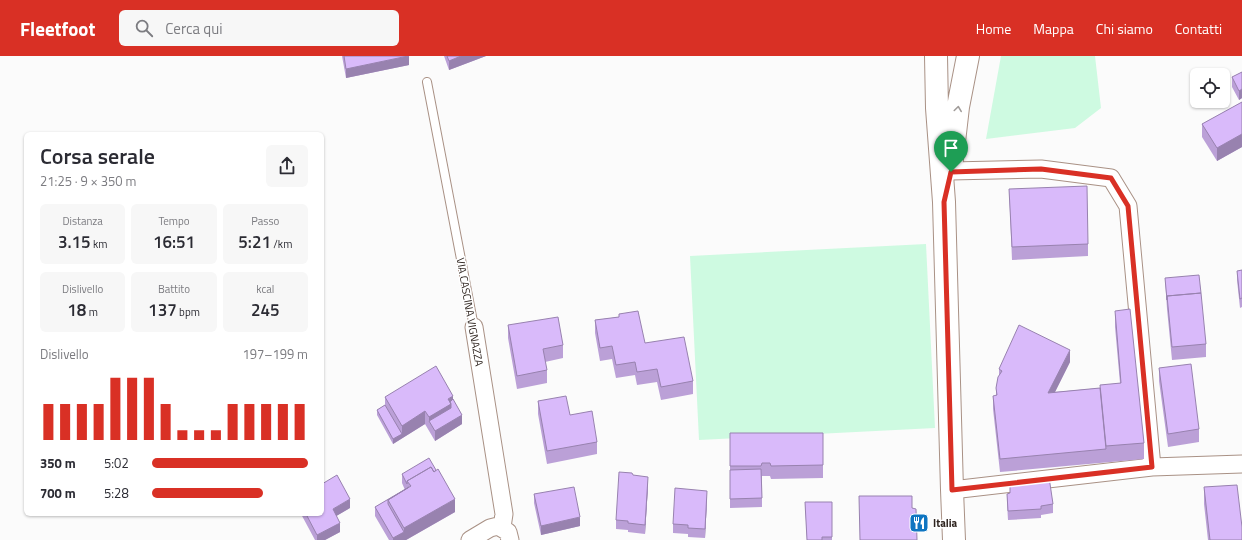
<!DOCTYPE html>
<html lang="it">
<head>
<meta charset="utf-8">
<style>
  body { margin:0; font-family:"Titillium Web",sans-serif; background:#f7f7f7; color:#2b2b33; height:100vh; display:flex; flex-direction:column; font-size:15px; white-space:nowrap }
  * { box-sizing:border-box; margin:0 }
  p { font-size:13px; color:#7c7c81 }
  .icon { flex:none; width:22px; height:22px; fill:none; stroke:currentColor; stroke-width:2; stroke-linecap:round; stroke-linejoin:round }
  .map { position:relative; flex:1; overflow:hidden }
  .details { position:absolute; left:24px; top:76px; width:300px; height:384px; display:flex; flex-direction:column; background:#fff; border-radius:6px; box-shadow:0 1px 3px #0004 }
  .details>* { flex:none }
  .tools { position:absolute; left:1190px; top:12px; display:grid; gap:8px }
  .tools a { display:grid; place-items:center; width:40px; height:40px; border-radius:6px; background:#fff; box-shadow:0 1px 3px #0004; font-size:20px }
  .pin { position:absolute; display:grid; place-items:center; width:34px; height:34px; color:#fff; margin:-41px -17px; border-radius:50% 50% 50% 0; rotate:-45deg; box-shadow:0 0 4px #0007 }
  .pin .icon { rotate:45deg }
  .round { display:grid; place-items:center; flex:none; width:42px; height:42px; border-radius:6px; background:#f7f7f7 }
  .headline { display:flex; align-items:center; justify-content:space-between; height:68px; padding:0 16px }
  h1 { font-size:22px; font-weight:600; line-height:30px }
  .stats { display:grid; grid-template-columns:repeat(3,1fr); gap:6px; height:68px; padding:4px 16px }
  .stats div { display:grid; align-content:center; border-radius:6px; background:#f7f7f7; text-align:center }
  .stats b { font-size:17px; font-weight:600 }
  .stats small { font-size:11px; font-weight:400 }
  .stats p { font-size:11px }
  .chart { height:112px; padding:8px 16px }
  .chart p { display:flex; justify-content:space-between }
  .chart svg { width:100%; height:72px; margin-top:4px; stroke:#d93025; stroke-width:6 }
  ul { padding:0 16px; list-style:none; font-size:13px }
  li { display:grid; grid-template-columns:64px 48px 1fr; align-items:center; height:30px }
  li i { height:10px; border-radius:5px; background:#d93025 }
  header { display:flex; align-items:center; gap:24px; box-sizing:border-box; height:56px; padding:0 20px; background:#d93025; color:#fff }
  header strong { font-size:19px }
  nav { display:flex; gap:22px; margin-inline-start:auto; font-size:14px }
  .search { width:280px; height:36px; background:#f7f7f7; display:flex; align-items:center; gap:10px; box-sizing:border-box; padding:0 14px; border-radius:6px; color:#7c7c81; font-size:15px }
  .map>svg:first-child { display:block }
</style>
</head>
<body>
<header>
<strong>Fleetfoot</strong>
<div class="search"><svg class="icon" aria-label="search" viewBox="0 0 24 24"><circle cx="10" cy="10" r="6"/><path d="M15 15l6 6"/></svg>Cerca qui</div>
<nav><a>Home</a><a>Mappa</a><a>Chi siamo</a><a>Contatti</a></nav>
</header>
<div class="map">
<svg width="1242" height="484" viewBox="0 0 1242 484">
  <rect width="100%" height="100%" fill="#fbfbfb"/>
  <path fill="#cefae1" d="M1001,0h94l6,52 -26,20 -89,11z
    M926,188l9,184 -236,12 -9,-184z"/>
  <g fill="none" stroke-linecap="round" stroke-linejoin="round">
    <g stroke="#a99185" stroke-width="10">
      <path id="lane" d="M427,26l47,245"/>
    </g>
    <g stroke="#a99185" stroke-width="19">
      <path id="street" d="M951,115l90,-2 70,9 17,28 24,261
        M474,271l30,187 -2,13
        M952,434l200,-23 90,-3
        M470,484l20,-12 8,-2 10,6 2,8"/>
    </g>
    <g stroke="#a99185" stroke-width="24">
      <path id="secondary" d="M936,0l1,52 7,94 8,288 2,50
        M951,112l7,-61 10,-51"/>
    </g>
    <use href="#lane" stroke="#fff" stroke-width="8"/>
    <use href="#street" stroke="#fff" stroke-width="17"/>
    <use href="#secondary" stroke="#fff" stroke-width="22"/>
  </g>
  <path fill="#bba0d7" d="M342,0h67v9l-63,13z
    M444,0h42l-37,14z
    M1242,16v26l-3,2 -7,-13v-10z
    M1242,46v45l-25,14 -15,-24v-13z
    M1009,133l79,55v12l-76,4z
    M1242,214v37l-2,1 -3,-28v-9z
    M1165,222l41,66v13l-34,3 -5,-51z
    M1115,255l29,132v16l-144,13 -7,-63v-13h3v-8l3,-12v-7l71,-7 -15,30 45,-4 20,-5 -5,-56z
    M619,258l26,29 48,38v13l-32,6 -4,-18 -20,3 -2,-10 -19,3 -4,-19 -12,2 -5,-28v-13l24,-3z
    M508,269l55,20v13l-18,4 2,8v13l-30,6 -9,-51z
    M1159,312l40,61v13l-31,5 -9,-66z
    M385,341l68,2 9,25 -27,17 -10,-17 -32,20 -16,-29v-5l8,-5z
    M538,345l32,14 27,27v12l-50,10 -9,-50z
    M730,377h93v45l-52,1 -1,-3h-8v31l-32,1z
    M402,418l53,38 -49,28h-17l-14,-24v-9l30,-17 -3,-7z
    M633,419l15,11 -3,48 -17,-2v-2l-12,-1v-9z
    M1204,431l38,53h-34l-4,-36z
    M534,438l46,32 -39,9 -7,-32z
    M1007,438l46,10v9l-12,2v3l-33,2 -1,-17z
    M707,444l-2,38 -17,-1v-3l-15,-1v-9z
    M805,446h27v38h-25z
    M350,452l-14,8 4,16 -15,8h-10l-14,-26h21z"/>
  <path fill="#9882af" d="M409,0v9l-63,13v-9z
    M461,0h25l-37,14v-9z
    M1242,33v9l-3,2v-9z
    M1242,78v13l-25,14v-13z
    M1070,294v12l-22,44v-13z
    M453,340v13l-24,12v9v-13l19,-18z
    M425,355v13l-32,20v-5l9,-5v-8z
    M462,359v9l-27,17v-10z
    M648,421v9l-3,48v-9z
    M707,435v9l-2,38v-9z
    M350,443v9l-17,10v-9z
    M455,443v13l-49,28h-13v-2l11,-6v-4z
    M580,461v9l-39,9v-9z
    M340,467v9l-15,8h-8v-5z"/>
  <path fill="#d9bafa" stroke="#9882af" d="M344,0h64l-62,13z
    M447,0h14l-12,5z
    M1242,16v17l-3,2 -7,-14z
    M1242,46v32l-25,14 -15,-24z
    M1087,130l1,58 -76,3 -3,-58z
    M1242,214v28l-2,1 -3,-28z
    M1199,219l2,18 -34,3v4l-2,-22z
    M1201,237l5,51 -34,3 -5,-51z
    M1130,253l14,134 -38,3 -6,-61 21,-2 -6,-72z
    M638,255l7,32 39,-6 9,44 -32,6 -4,-18 -20,3 -2,-10 -19,3 -4,-19 -12,2 -5,-28 24,-3v-3z
    M558,261l5,28 -20,4 4,21 -30,6 -9,-51z
    M1019,269l51,25 -22,43 52,-5 6,61 -106,10 -7,-63 4,-1 -1,-7 2,-11 4,-6 -3,-2z
    M1191,308l8,65 -31,5 -9,-66z
    M436,310l17,30 -5,3 3,5 -22,13 -4,-6 -23,15 -17,-29z
    M566,340l4,19 22,-4 5,31 -50,9 -9,-50z
    M453,343l9,16 -27,16 -6,-10 22,-13v-4l-1,-2z
    M385,349l17,29 -9,5 -16,-29z
    M730,377h93v32l-52,1 -1,-3h-8l-1,3h-31z
    M429,402l7,12 -2,2 -3,-5 -24,14v3l-5,-10z
    M431,411l3,5 4,-3 17,30 -51,29 -16,-28 23,-14 -4,-5z
    M761,413l1,29 -32,1v-29z
    M619,416l13,1 1,2 15,2 -3,48 -17,-2v-2l-12,-1z
    M337,419l13,24 -17,10 7,14 -23,12 -11,-21h16v-30z
    M1036,421h13l4,27 -12,2v3l-33,2 -1,-17 3,-1v-10l26,-1z
    M1237,429l5,42v13h-32l-6,-53z
    M409,431l-21,13v4l16,28 -11,6 -18,-31z
    M574,431l6,30 -39,9 -7,-32z
    M675,432l32,3 -2,38 -17,-1v-3l-15,-1z
    M859,440h53v12l4,1 1,31h-57z
    M805,446h27v35h-10v3h-15z"/>
  <defs><path id="oneway-chevron" d="M-2-3.5L2.5 0L-2 3.5" fill="none" stroke-width="1.6" stroke-linecap="round" stroke-linejoin="round"/></defs>
  <use stroke="#a19c9a" href="#oneway-chevron" transform="translate(958 53) rotate(-82)"/>
  <g fill="none" stroke-linecap="round" stroke-linejoin="round">
    <g stroke="#fff" stroke-width="8">
      <path id="route" d="M1041,113l70,9 17,28 24,261 -200,23 -8,-288 7,-30z"/>
    </g>
    <use href="#route" stroke="#d93025" stroke-width="5"/>
  </g>
  <defs>
    <g id="restaurant-square" transform="scale(1)"><rect x="-9" y="-9" width="18" height="18" rx="4" fill="#0f75c1" stroke="#fff"/><path d="M-5-6h1v4h1v-4h1v4h1v-4h1v5L-1.5 .5V6h-2V.5L-5-1ZM5-6V6H3V1.5H1.5Q1.5-4 5-6Z" fill="#fff"/></g>
  </defs>
  <g fill-rule="evenodd">
    <use href="#restaurant-square" x="919" y="467"/>
  </g>
  <g text-anchor="middle" dominant-baseline="central" stroke-width="3" stroke-linejoin="round" paint-order="stroke">
    <g font-size="11" fill="#2e241f" stroke="#fff">
      <text transform="translate(470 256) rotate(80)">VIA CASCINA VIGNAZZA</text>
    </g>
    <g font-size="11" font-weight="bold" fill="#2e241f" stroke="#fff" text-anchor="start">
      <text x="933" y="467">Italia</text>
    </g>
  </g>
</svg>
<div class="tools">
<a><svg class="icon" aria-label="locate" viewBox="0 0 24 24"><circle cx="12" cy="12" r="6"/><path d="M12 2v4M12 18v4M2 12h4M18 12h4"/></svg></a>
</div>
<div class="pin" style="left:951px;top:116px;background:#1e9e55"><svg class="icon" aria-label="arrive" viewBox="0 0 24 24"><path d="M6 21V4h12l-3 4 3 4H6"/></svg></div>
<section class="details">
<div class="headline"><div><h1>Corsa serale</h1><p>21:25 · 9 × 350 m</p></div><a class="round"><svg class="icon" aria-label="share" viewBox="0 0 24 24"><path d="M12 15V3M7 8l5-5 5 5M5 13v7h14v-7"/></svg></a></div>
<div class="stats">
<div><p>Distanza</p><b>3.15<small> km</small></b></div>
<div><p>Tempo</p><b>16:51</b></div>
<div><p>Passo</p><b>5:21<small> /km</small></b></div>
</div>
<div class="stats">
<div><p>Dislivello</p><b>18<small> m</small></b></div>
<div><p>Battito</p><b>137<small> bpm</small></b></div>
<div><p>kcal</p><b>245</b></div>
</div>
<div class="chart"><p><span>Dislivello</span>197–199 m</p>
<svg viewBox="0 0 160 44" preserveAspectRatio="none"><path d="M5 44V22M15 44V22M25 44V22M35 44V22M45 44V6M55 44V6M65 44V6M75 44V22M85 44V38M95 44V38M105 44V38M115 44V22M125 44V22M135 44V22M145 44V22M155 44V22"/></svg>
</div>
<ul>
<li><b>350 m</b>5:02<i style="width:100%"></i></li>
<li><b>700 m</b>5:28<i style="width:71%"></i></li>
</ul>
</section>
</div>
</body>
</html>
